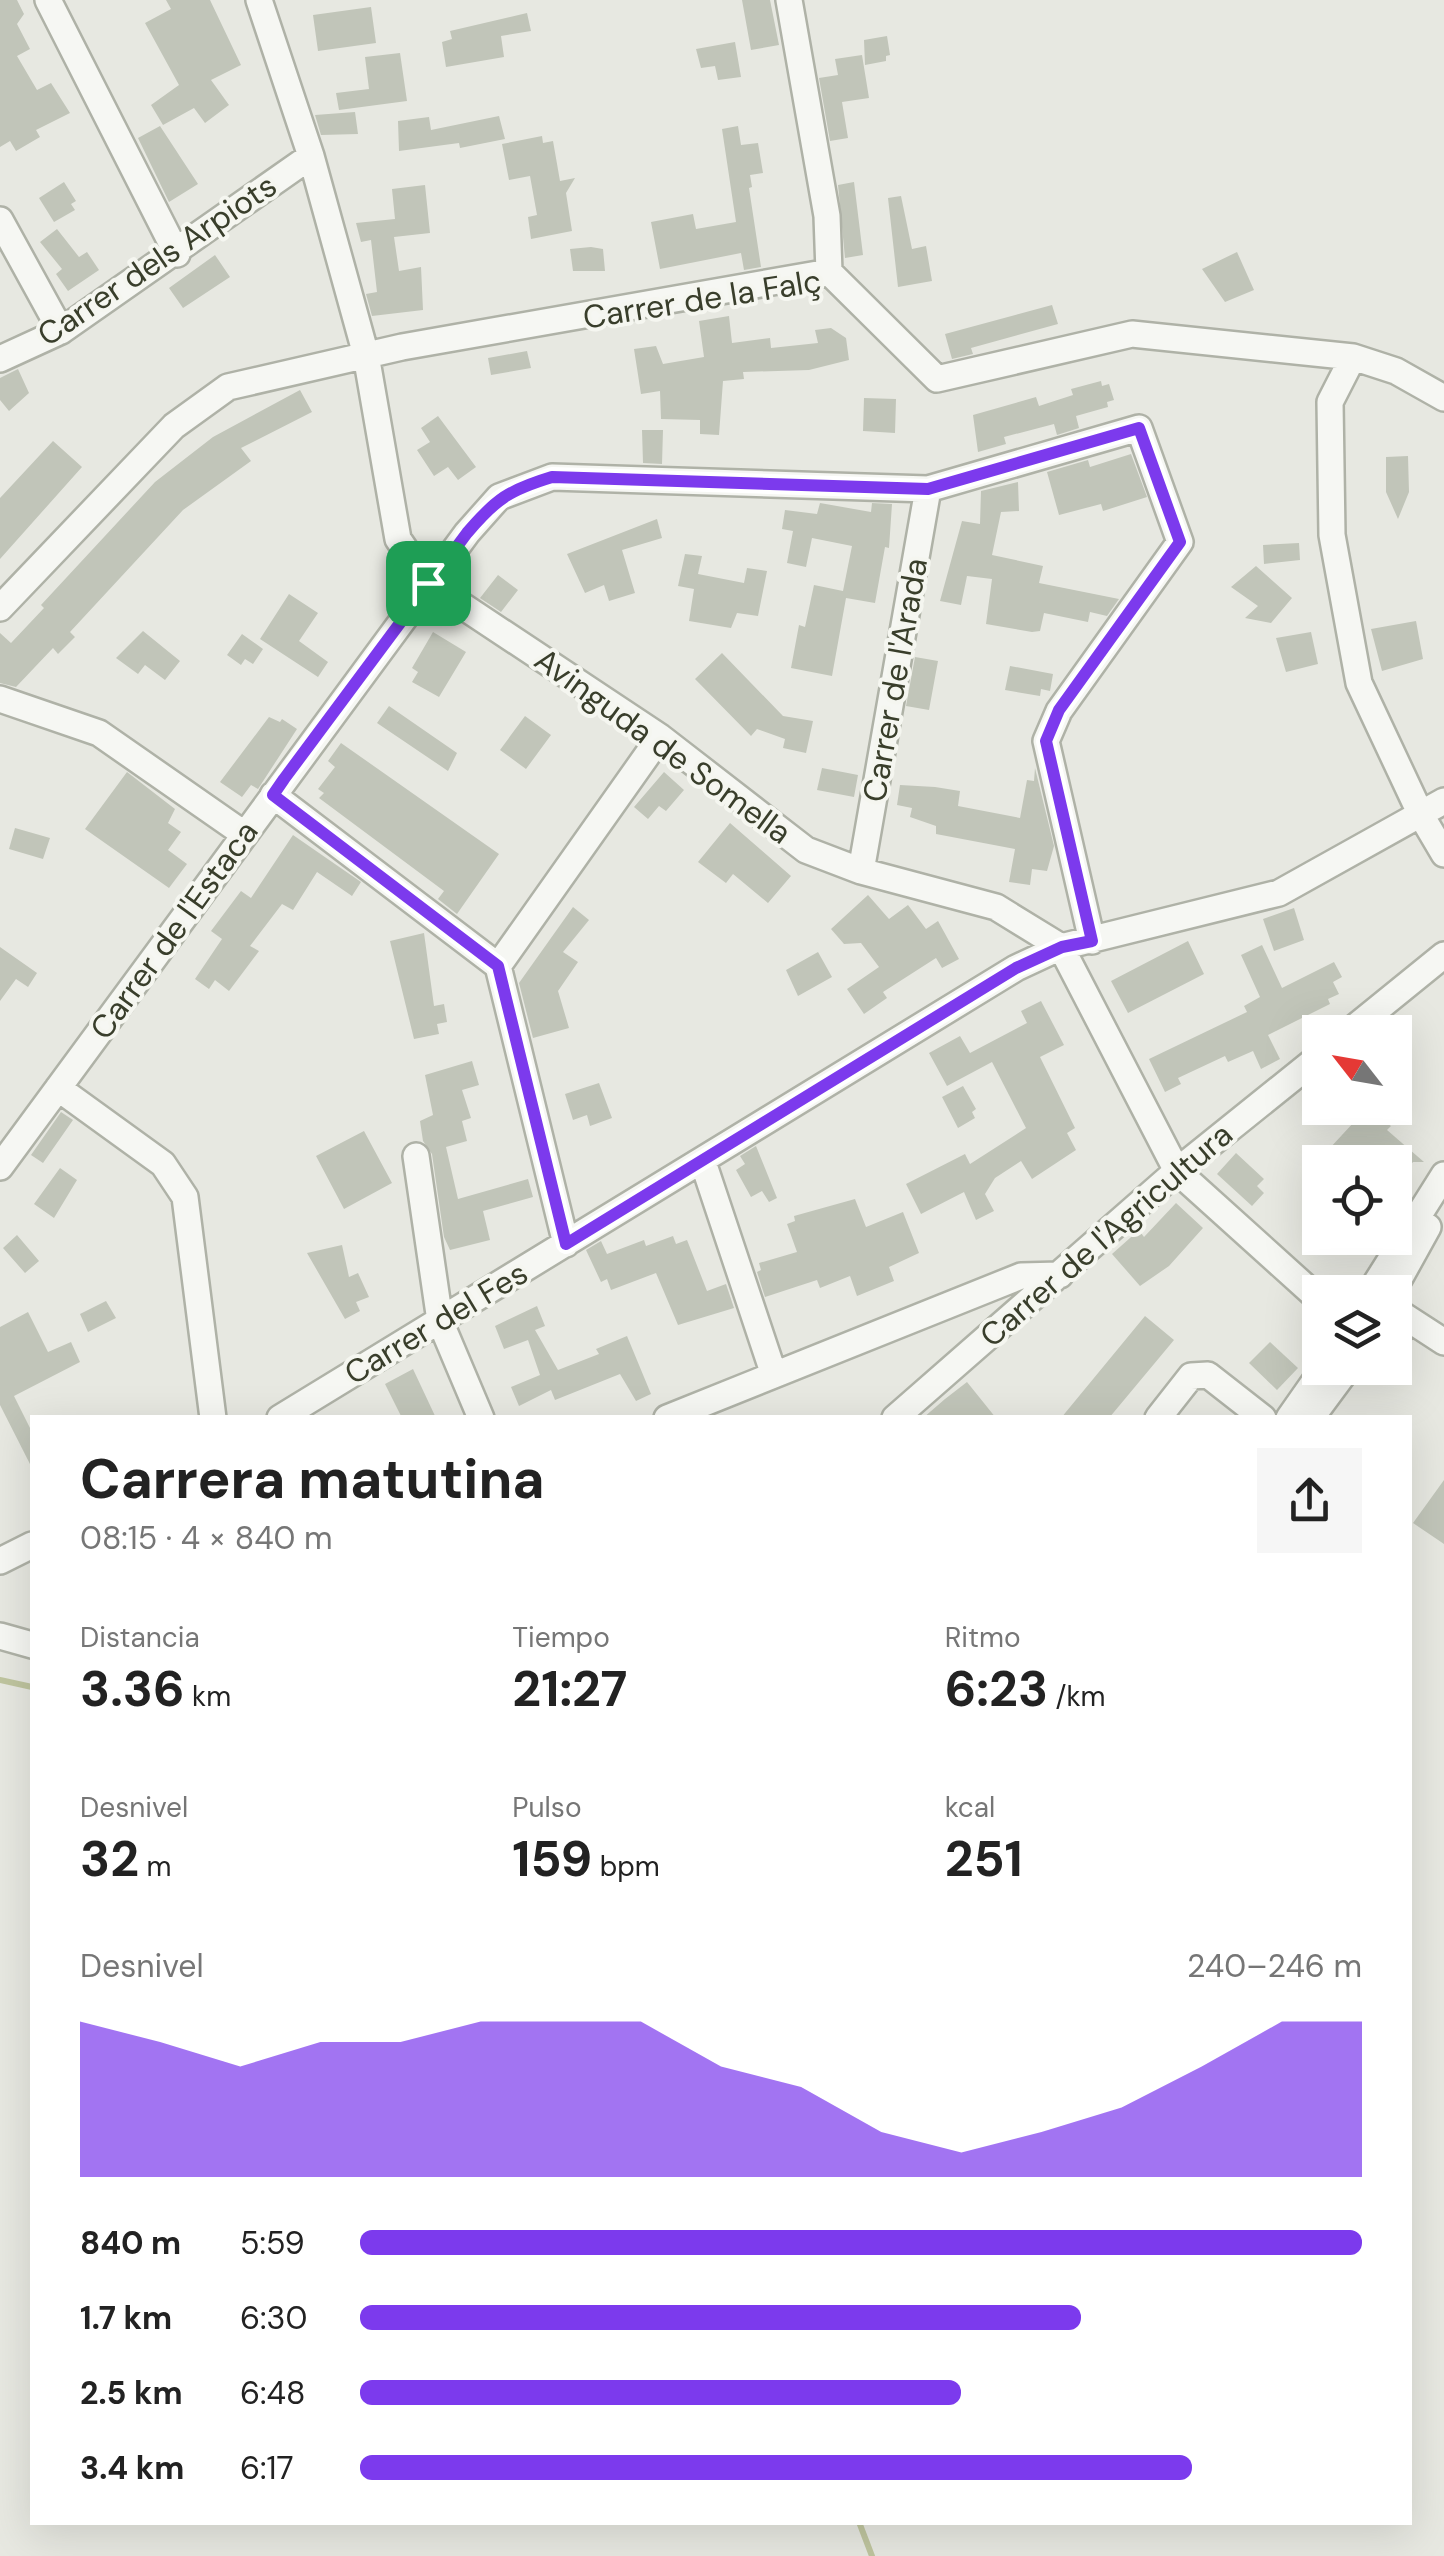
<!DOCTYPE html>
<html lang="es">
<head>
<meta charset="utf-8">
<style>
  body { margin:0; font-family:"DM Sans",sans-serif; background:#f6f6f6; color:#222; height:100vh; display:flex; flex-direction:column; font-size:38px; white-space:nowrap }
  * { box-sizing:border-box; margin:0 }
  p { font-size:32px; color:#767676 }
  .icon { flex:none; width:55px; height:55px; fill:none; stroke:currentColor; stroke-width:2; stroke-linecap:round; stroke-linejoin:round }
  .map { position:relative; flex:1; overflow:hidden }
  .side { position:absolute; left:30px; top:1415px; width:1382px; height:1110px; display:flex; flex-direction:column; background:#fff; border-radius:0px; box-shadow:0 10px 40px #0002 }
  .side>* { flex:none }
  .needle { width:65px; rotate:301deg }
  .tools { position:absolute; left:1302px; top:1015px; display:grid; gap:20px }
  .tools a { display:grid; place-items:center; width:110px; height:110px; border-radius:0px; background:#fff; box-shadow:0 10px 40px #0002; font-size:50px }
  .pin { position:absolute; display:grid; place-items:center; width:85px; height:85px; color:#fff; margin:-42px; border-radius:20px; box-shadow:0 5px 15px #0006 }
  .round { display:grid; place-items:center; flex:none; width:105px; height:105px; border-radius:0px; background:#f6f6f6 }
  .summary { display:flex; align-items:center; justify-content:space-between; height:170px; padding:0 50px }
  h1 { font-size:55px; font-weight:700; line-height:75px }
  .stats { display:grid; grid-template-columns:repeat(3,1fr); gap:15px; height:170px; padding:10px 50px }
  .stats div { display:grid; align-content:center }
  .stats b { font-size:50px; font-weight:700 }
  .stats small { font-size:28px; font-weight:400 }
  .stats p { font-size:28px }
  .chart { height:280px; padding:20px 50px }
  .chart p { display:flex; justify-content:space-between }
  .chart svg { width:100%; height:180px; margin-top:10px; fill:#7c3aed; opacity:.7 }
  ul { padding:0 50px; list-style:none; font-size:32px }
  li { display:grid; grid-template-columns:160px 120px 1fr; align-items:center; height:75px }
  li i { height:25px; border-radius:12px; background:#7c3aed }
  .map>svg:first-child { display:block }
</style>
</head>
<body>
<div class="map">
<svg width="1444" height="2556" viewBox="0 0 1444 2556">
  <rect width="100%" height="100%" fill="#e7e8e1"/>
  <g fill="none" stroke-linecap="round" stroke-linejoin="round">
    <path stroke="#bfc59f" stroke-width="6" d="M0,1680l32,7
      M859,2522l13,34"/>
  </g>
  <path fill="#c1c5b9" d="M0,0h17l7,14 -7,10 13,25 -13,7 20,34 14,-7 19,30 -34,17 4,7 -24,14 -6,-10 -10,6z
    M166,0h44l31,65 -30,15 18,25 -24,18 -11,-15 -31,17 -12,-20 28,-20 -34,-62 26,-14z
    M742,0h28l9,45 -28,5z
    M371,7l5,36 -58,8 -5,-36z
    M527,13l4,18 -30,5 3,21 -58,10 -4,-25 10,-3 -2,-8z
    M887,36l3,19 -4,1v5l-21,4 -1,-25z
    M735,42l6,35 -23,3 -3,-14 -14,2 -5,-19z
    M400,53l7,48 -68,9 -3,-17 33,-4 -4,-32z
    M862,55l7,43 -27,4 6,36 -18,3 -11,-63 19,-3 -3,-16z
    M355,112l3,22 -37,1 -6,-20z
    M499,116l6,23 -45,9 -1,-5 -60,8 -1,-30 31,-4 2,13z
    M160,126l38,58 -29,18 -31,-64z
    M738,126l3,19 17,-2 5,30 -13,2 2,12 -3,1 12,79 -17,3 -3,-17 -81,16 -9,-47 42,-8 3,15 40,-7 -14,-93z
    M542,136l1,7 10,-2 7,40 15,-3 -9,15 6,38 -41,8 -3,-22 9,-2 -7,-39 -21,4 -7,-36z
    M64,182l12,19 -5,3 4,6 -21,12 -15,-24z
    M854,182l9,73 -18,3 -7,-73z
    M425,185l5,48 -36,4 5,34 22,-4 2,43 -51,6 -6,-22 11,-2 -6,-52 -10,2 -5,-19 39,-4 -3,-30z
    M901,196l11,53 14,-3 6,35 -34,6 -10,-89z
    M57,229l22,28 8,-5 12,18 -31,21 -12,-17 6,-5 -22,-27z
    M591,247l12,2 2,22h-32l-3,-22z
    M1237,252l17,38 -29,12 -23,-33z
    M215,255l15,22 -47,31 -14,-20z
    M1052,305l6,19 -87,24 2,6 -21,5 -7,-25z
    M729,316l3,27 38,-5 1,10 47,-5 -3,-13 16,-2 15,10 3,22 -40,10 -66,2 1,7 -21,2 -4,54 -19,-1v-14l-39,-1 -1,-28 -19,3 -7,-45 22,-3 7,18 41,-7 -5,-36z
    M527,351l4,17 -40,7 -3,-17z
    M18,369l11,24 -20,18 -9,-11v-22z
    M1101,381l1,5 7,-2 5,16 -7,2 1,5 -32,9 3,12 -22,7 -3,-11 -50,13 2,7 -28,8 -5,-37 63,-18 3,9 34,-11 -2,-6z
    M300,390l12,22 -71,36 10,13 -68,49 -113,122 5,5 -17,17 -5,-6 -37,39 -16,-4v-50l11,10 33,-35 -3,-3 114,-123 58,-45z
    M864,398l32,1 -1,34 -32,-2z
    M438,416l38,51 -18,13 -10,-13 -14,9 -17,-26 13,-8 -9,-14z
    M642,430h21l-1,34 -19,-1z
    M53,441l29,26 -82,92v-61z
    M1131,454l16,43 -44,14 -2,-7 -42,11 -12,-43 41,-12 2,7z
    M1408,456l1,36 -11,27 -12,-27v-35z
    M1018,482l1,29 -18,1 -9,43 51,11 -4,17 80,16 -12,17 -17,-4 -2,10 -44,-9 -4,18 -8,1 -46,-8 6,-45 -25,-3 -6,29 -21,-4 22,-80 18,3 1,-33z
    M820,503l51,9 1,-9 20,1 -3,44 -4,-1 -10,56 -29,-5 -14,78 -41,-8 8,-43 6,2 9,-42 29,6 9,-45 -40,-8 -6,29 -19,-4 6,-32 -11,-2 3,-19 32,4z
    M657,519l5,19 -40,12 13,43 -26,8 -5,-16 -19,8 -18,-39z
    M1299,543l1,17 -36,4 -1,-19z
    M685,554l17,2 -4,18 46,9 3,-15 20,3 -9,45 -21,-3 -6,15 -42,-7 5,-32 -16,-3z
    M1256,566l36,32 -21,25 -26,-5 13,-12 -27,-19z
    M498,575l20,15 -17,22 -21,-14z
    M289,594l29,19 -19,28 29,21 -10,15 -58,-38z
    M1416,621l7,38 -41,12 -11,-42z
    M143,631l37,30 -15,19 -20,-15 -7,9 -22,-16z
    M433,632l33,20 -27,45 -27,-15 6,-10 -6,-4z
    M1311,632l7,32 -32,8 -10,-34z
    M242,634l21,15 -10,15 -8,-5 -4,6 -14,-10z
    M722,653l61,63 30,5 -7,32 -23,-5 2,-9 -28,-10 -6,7 -56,-57z
    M915,657l23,4 -9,49 -23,-4z
    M1010,666l43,8 -3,17 -9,-2 -1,7 -35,-6z
    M389,706l68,47 -9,18 -71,-48z
    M525,716l26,19 -25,34 -26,-19z
    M269,717l11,5 2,-3 15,10 -39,60 -7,-4 -9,12 -22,-15z
    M341,743l158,111 -42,60 -19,-15 6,-8 -125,-93 5,-5 -6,-4 17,-22 -7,-6z
    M822,768l36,7 -4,22 -37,-7z
    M1035,768l19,78 -7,25 -15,-2 -2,16 -21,-3 6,-33 -79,-15v-8l-26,-9 2,-9 -15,-3 3,-20 35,2 25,4 -2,15 62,12 7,-38 7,1z
    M127,772l48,37 -7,14 13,9 -13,18 19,14 -18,24 -84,-59z
    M664,772l20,18 -18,21 -7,-5 -11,13 -14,-12z
    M730,823l61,53 -23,27 -35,-29 -7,9 -28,-21z
    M15,828l35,10 -7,21 -34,-10z
    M293,835l68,47 -9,14 -35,-24 -24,38 -11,-6 -32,42 9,5 -30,40 -14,-11 -6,9 -14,-10 27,-40 -11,-8 30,-40 10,7z
    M868,895l21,24 19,-14 18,24 12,-8 21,38 -17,9 -6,-10 -53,34 4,6 -23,16 -17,-25 32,-22 -18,-24 -17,1 -13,-15z
    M573,907l16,13 -26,32 15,10 -20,29 11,37 -36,10 -14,-55z
    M1294,908l10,32 -30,11 -11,-32z
    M424,933l10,73 10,-2 3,18 -10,2 2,10 -25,5 -24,-98z
    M1188,941l16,33 -76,39 -17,-32z
    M1262,945l20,43 52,-26 8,15 -9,5 6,12 -11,5 2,5 -62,31 12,24 -19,10 -8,-18 -25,11 -3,-6 -47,22 3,6 -16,8 -16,-33 98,-47 -3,-6 16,-9 -19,-42z
    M0,947l37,26 -9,14 -12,-8 -16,22z
    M818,952l14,25 -34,19 -12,-26z
    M1041,1001l23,44 -24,12 35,71 -8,5 9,17 -44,29 -11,-18 -26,17 -10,16 9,17 -18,9 -12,-28 -43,22 -15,-30 59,-30 5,10 56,-36 -34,-66 -45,24 -18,-33 31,-17 10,17 57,-30 -6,-12z
    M472,1061l7,24 -17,5 9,28 -9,3 5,20 -21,6 12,52 70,-20 5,18 -50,14 7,29 -40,10 -6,-13 -12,-83 -9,-13 -3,-20 13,-6 -8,-40z
    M599,1083l13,35 -22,8 -3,-11 -14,5 -8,-26z
    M963,1086l13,23 -4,3 3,6 -17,10 -16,-31z
    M1367,1108l24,18 -4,4 37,32h-11l-18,21v-21h-52l-14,-13z
    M61,1112l12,8 -30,43 -12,-8z
    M364,1131l28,52 -48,26 -28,-53z
    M756,1146l21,52 -8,4 -7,-11 -11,6 -15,-27 9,-6 -5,-8z
    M1236,1153l28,26 -7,7 7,7 -12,13 -35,-32z
    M60,1168l17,12 -23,38 -20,-14z
    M855,1199l11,28 37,-15 16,41 -30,14 5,14 -37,15 -7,-20 -30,12 -3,-8 -52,17 -8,-25 4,-2 -2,-7 38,-11 -10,-28 8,-3 -1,-5z
    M1176,1203l27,25 -34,38 -29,20 -28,-32 27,-24 5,7z
    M17,1235l22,26 -14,12 -22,-25z
    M673,1236l3,8 11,-4 20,51 19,-7 8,24 -56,17 -22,-52 -45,17 -4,-11 -6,3 -15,-32 15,-9 6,13 37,-14 2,6z
    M342,1245l7,32 9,-4 11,24 -13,5 4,9 -15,8 -38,-66z
    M106,1301l10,17 -28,14 -8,-18z
    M537,1306l8,20 -10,4 23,40 41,-16 -3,-5 31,-13 24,58 -15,7 -16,-27 -65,26 -4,-10 -32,16 -8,-19 29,-12 -12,-35 -24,9 -9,-23z
    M28,1312l20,40 23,-10 9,20 -66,34 18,36v36l-32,-63v-78z
    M1145,1316l29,24 -65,78h-48z
    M1270,1342l28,26 -21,22 -28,-27z
    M413,1369l23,49h-34l-17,-34z
    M967,1382l29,36h-73l22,-19z
    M1444,1480v64l-31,-21z"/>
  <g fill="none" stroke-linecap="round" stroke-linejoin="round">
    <g stroke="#afb2a7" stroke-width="30">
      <path id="minor" d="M48,0l129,254
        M259,0l52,156 55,199 32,184 30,44 232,154 146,113 55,21 135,36 65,40 116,224 143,129
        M789,0l38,216 2,56
        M0,220l61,111
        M1353,357l-23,45 2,133 27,148 62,132 23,39
        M0,359l61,-28 250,-175
        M0,608l174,-182 54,-39 174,-40 427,-75 108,107 195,-45 221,23 43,14 48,27
        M0,699l99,34 145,101
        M273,795l225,171 68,278
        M861,871l67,-382
        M498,966l162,-229
        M1349,1032l95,-77
        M58,1088l105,76 22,33 28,221
        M416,1156l24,165 41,97
        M703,1162l71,213
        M0,1167l467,-634 32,-36 53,-20 376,12 211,-61 41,114 -121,169 -13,30 46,200
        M1371,1291l73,-116
        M1392,1292l36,-65
        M1395,1305l7,19 -7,20
        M1401,1314l43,28
        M280,1418l736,-450 45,-21 218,-54 165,-92
        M667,1418l354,-142 39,-1
        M895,1418l282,-247 143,-115
        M1158,1418l33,-42 17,-1 55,43
        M1289,1418l35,-50
        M1311,1418l37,-50
        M0,1561l32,-16
        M0,1636l32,9"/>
    </g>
    <use href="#minor" stroke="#f6f7f3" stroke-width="25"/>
  </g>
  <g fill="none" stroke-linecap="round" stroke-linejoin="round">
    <g stroke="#fff" stroke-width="20">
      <path id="route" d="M1139,428l41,114 -121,168 -13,31 46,200 -30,6 -46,21 -450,276 -68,-278 -225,-171 11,-16 183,-246c29,-34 42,-43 85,-56l376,12z"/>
    </g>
    <use href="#route" stroke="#7c3aed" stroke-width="12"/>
  </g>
  <g text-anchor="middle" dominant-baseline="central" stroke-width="8" stroke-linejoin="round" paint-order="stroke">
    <g font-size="32" fill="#393e2b" stroke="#f5f6f0">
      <text transform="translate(157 260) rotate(-34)">Carrer dels Arpiots</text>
      <text transform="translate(702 299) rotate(-9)">Carrer de la Falç</text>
      <text transform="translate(895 680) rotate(-80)">Carrer de l'Arada</text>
      <text transform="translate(663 746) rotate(36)">Avinguda de Somella</text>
      <text transform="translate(174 930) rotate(-54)">Carrer de l'Estaca</text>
      <text transform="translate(1106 1235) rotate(-41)">Carrer de l'Agricultura</text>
      <text transform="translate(436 1323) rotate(-31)">Carrer del Fes</text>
    </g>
  </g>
</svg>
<div class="tools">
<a><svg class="needle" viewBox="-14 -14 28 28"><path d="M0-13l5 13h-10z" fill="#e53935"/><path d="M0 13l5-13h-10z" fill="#767676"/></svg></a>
<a><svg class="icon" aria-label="locate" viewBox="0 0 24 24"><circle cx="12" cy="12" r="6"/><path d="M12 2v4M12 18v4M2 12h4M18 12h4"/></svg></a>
<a><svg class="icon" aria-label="layers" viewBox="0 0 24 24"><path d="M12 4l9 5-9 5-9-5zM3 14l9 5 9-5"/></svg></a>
</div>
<div class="pin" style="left:428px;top:583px;background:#1e9e55"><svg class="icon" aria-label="arrive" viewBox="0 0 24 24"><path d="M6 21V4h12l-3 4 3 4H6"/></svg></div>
<section class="side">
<div class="summary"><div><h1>Carrera matutina</h1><p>08:15 · 4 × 840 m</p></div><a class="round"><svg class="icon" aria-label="share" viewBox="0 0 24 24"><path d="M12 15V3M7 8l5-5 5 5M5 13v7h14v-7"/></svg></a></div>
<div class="stats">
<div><p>Distancia</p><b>3.36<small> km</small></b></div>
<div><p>Tiempo</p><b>21:27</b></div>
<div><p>Ritmo</p><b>6:23<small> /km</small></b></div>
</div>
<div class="stats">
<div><p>Desnivel</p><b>32<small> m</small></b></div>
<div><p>Pulso</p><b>159<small> bpm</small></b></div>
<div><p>kcal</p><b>251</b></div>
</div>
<div class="chart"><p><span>Desnivel</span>240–246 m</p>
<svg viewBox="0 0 160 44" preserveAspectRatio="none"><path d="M0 44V6L10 11L20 17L30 11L40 11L50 6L60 6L70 6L80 17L90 22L100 33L110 38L120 33L130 27L140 17L150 6L160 6V44z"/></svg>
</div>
<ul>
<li><b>840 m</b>5:59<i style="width:100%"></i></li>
<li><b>1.7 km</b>6:30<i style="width:72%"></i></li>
<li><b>2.5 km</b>6:48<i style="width:60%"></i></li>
<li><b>3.4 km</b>6:17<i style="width:83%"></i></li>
</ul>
</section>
</div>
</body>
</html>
